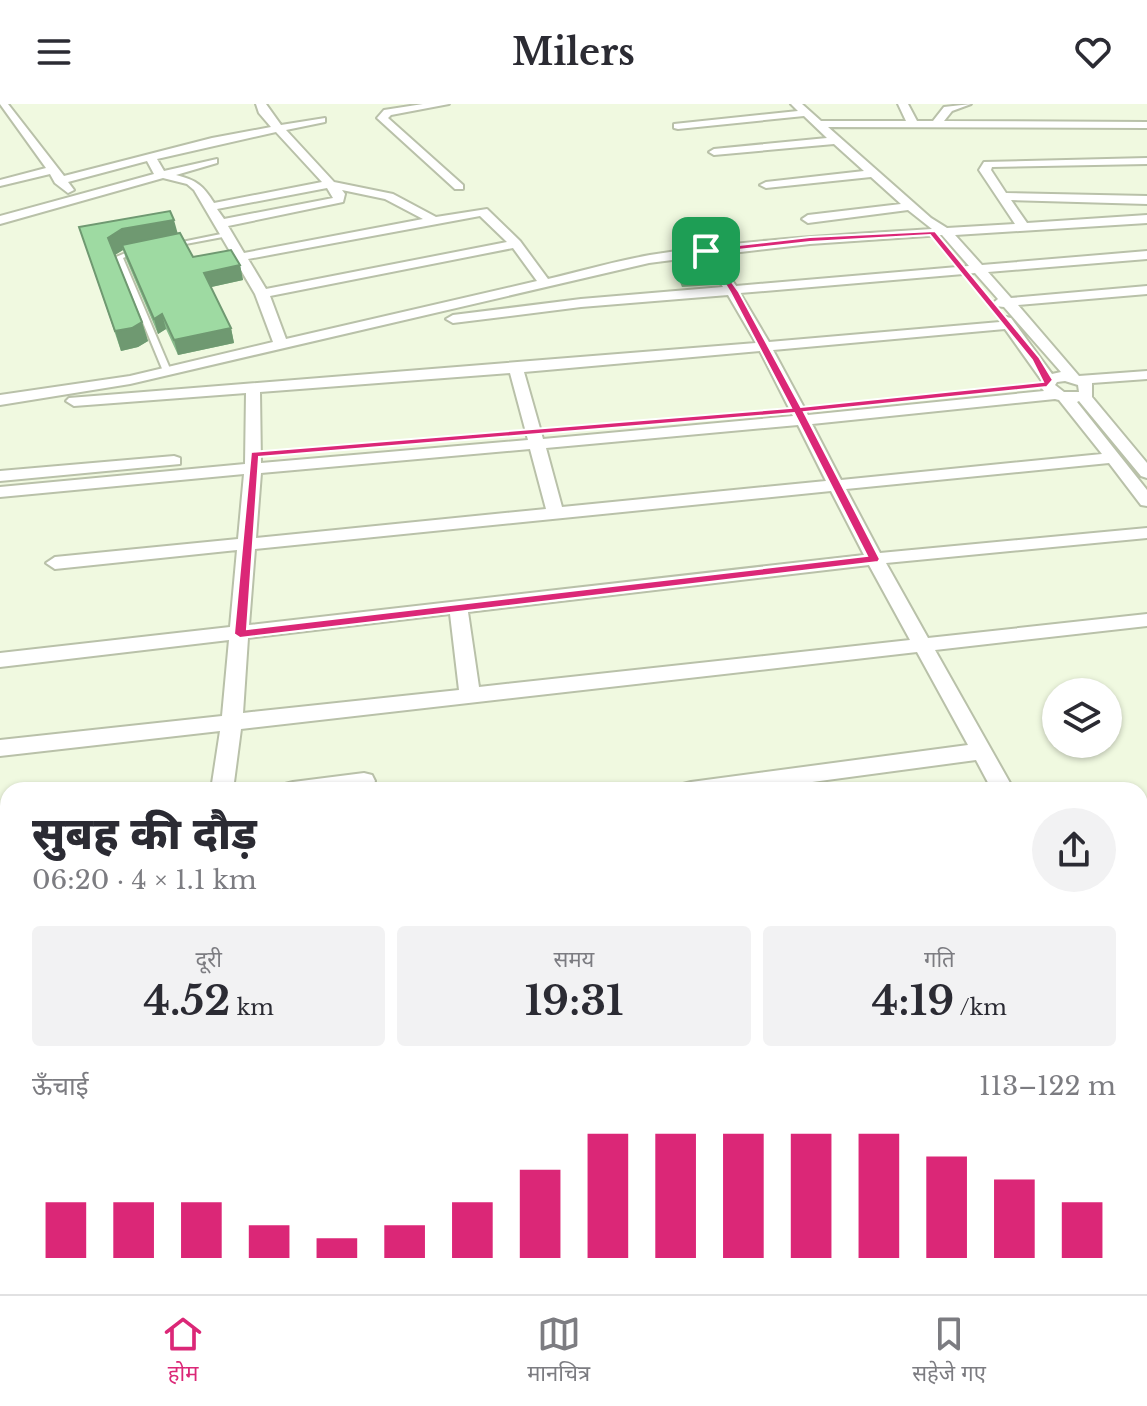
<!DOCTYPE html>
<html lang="hi">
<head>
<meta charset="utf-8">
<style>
  body { margin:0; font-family:"Libre Baskerville","Noto Sans Devanagari",serif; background:#f2f2f3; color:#2b2b33; height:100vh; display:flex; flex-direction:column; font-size:30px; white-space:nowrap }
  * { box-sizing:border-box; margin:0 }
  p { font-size:26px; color:#7c7c81 }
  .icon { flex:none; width:44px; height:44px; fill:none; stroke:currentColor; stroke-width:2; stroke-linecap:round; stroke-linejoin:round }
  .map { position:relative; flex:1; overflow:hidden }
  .panel { position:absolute; left:0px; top:678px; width:1148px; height:512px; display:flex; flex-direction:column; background:#fff; border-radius:24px 24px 0 0; box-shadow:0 2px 6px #0004 }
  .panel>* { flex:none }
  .controls { position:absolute; left:1042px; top:574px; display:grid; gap:16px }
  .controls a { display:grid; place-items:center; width:80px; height:80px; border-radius:50%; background:#fff; box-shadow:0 2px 6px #0004; font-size:40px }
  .pin { position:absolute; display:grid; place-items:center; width:68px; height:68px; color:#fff; margin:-34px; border-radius:16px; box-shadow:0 4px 12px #0006 }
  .round { display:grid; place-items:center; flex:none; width:84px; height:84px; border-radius:42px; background:#f2f2f3 }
  .summary { display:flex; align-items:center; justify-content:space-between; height:136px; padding:0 32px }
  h1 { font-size:44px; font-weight:800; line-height:60px }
  .stats { display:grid; grid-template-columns:repeat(3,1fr); gap:12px; height:136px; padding:8px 32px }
  .stats div { display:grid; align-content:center; border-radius:8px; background:#f2f2f3; text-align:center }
  .stats b { font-size:40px; font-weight:800 }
  .stats small { font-size:22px; font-weight:400 }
  .stats p { font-size:22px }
  .chart { height:224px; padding:16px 32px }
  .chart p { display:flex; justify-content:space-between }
  .chart svg { width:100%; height:144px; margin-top:8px; stroke:#db2777; stroke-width:6 }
  header { display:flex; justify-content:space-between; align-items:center; height:104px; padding:0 32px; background:#fff; font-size:36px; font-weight:800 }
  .menu { display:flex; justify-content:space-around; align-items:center; height:112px; border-top:2px solid #e1e1e2; background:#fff; font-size:22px; color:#7c7c81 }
  .menu a { display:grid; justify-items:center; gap:4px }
  .menu .on { color:#db2777 }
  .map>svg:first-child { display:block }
</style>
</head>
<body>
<header><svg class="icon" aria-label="menu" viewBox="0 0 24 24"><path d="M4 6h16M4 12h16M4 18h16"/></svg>Milers<svg class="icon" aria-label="heart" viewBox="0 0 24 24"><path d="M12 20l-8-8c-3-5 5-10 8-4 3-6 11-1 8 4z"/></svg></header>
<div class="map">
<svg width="1147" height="1190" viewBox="0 0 1147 1190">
  <rect width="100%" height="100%" fill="#f0f9e0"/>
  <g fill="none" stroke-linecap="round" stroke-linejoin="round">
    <g stroke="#b9c1a9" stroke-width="4">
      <path id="lane" d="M226,129l3,2 -1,1 -53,10 -3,-2z
        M135,145l3,2 -1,1 -14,6 48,113 -1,2 -7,-2 -47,-114z"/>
    </g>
    <g stroke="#b9c1a9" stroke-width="4">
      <path id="street" d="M0,0h8l56,72 148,-38 59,-11 -12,-14 -3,-9h10l15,21 44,-7v4l-39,8 48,52 59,12 43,23 51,-8 33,32 28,38c34,-8 68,-18 102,-24 93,-15 188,-20 282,-26l-24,-19 -100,13 -6,-4 6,-4 93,-11 -30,-27 -105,11 -6,-3 6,-3 98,-11 -30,-27 -120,11 -5,-3 5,-3 113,-11 -23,-22 -126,13 -4,-1v-4l124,-13 -7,-7h11l19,17h85l-8,-17h10l9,17h16l11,-14 27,-3 -19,7 -8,10 203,1v6l-319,-1 103,91 16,10 68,-4 -36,-54 5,-8 163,-4v6l-155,3 -1,3 15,23 141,3v8l-136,-4 16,23 120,-8v8l-192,12 27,30 165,-14v8l-159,13 23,26 136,-12v8l-129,11 61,71 68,-5v8l-55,4v14l55,66v15l-6,-2 -62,-75 -2,1 70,88v16l-6,-1 -32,-42 -263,26 34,64 267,-25v10l-261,25 42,75 219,-24v12l-212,24 79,140h-22l-16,-30 -224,30h-72l3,-6 8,-2 277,-37 -51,-93 -676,77 -8,61h-22l9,-59 -220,25v-16l222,-24 7,-76 -229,27v-14l230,-26 7,-77 -182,19 -9,-6 9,-6 183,-18 6,-65 -244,23v-10l245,-23 1,-71 -172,13 -8,-5 3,-3 687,-55 -28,-48 -147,12 -128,16 -7,-4 7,-4 128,-16 142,-12 -20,-31 -54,7 -519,121 -130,21v-10l130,-19 143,-34 -18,-48 -61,-104 -7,-6 -24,-6 -163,46v-8l154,-42 -7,-13 -79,21 6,8 -6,3 -13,-10 -5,-9 -50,12v-6l46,-12zM276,28l46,50 -108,21c-11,-18 -18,-23 -38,-28l41,-12v-4l-53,12 -7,-12zM327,84l6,10 -109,21 -7,-10zM342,86l43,9 38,20 -179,34 -16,-27 115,-24 2,-8zM480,112l27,26 -241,47 -18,-30zM942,131l27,31 -233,20 -21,-31 95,-11zM513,144l24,33 -251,58 -16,-43zM975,169l23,26 -5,4 2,3 9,1 57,65 -9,2 -41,-56 -5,-1 -6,5 -231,20 -29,-49zM1005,225l37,52 -2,5 4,5 -236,24 -35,-65zM760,247l33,65 -250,23 -19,-67zM510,269l18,67 -267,23 -1,-71zM1065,277l13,4 1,7h-15l-9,-7 2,-3zM1055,295l4,1 43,54 -261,26 -29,-56zM798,321l28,56 -264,26 -16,-59zM530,345l16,60 -290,29 5,-65zM831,387l33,64 -615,70 6,-76zM869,461l41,75 -431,47 -11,-75zM450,510l9,76 -216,23 5,-75z
        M423,0h26l-58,11 -3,3 75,67v4h-8l-78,-71 7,-8z
        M174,352l6,2v6l-180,17v-10z
        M364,669l8,2 3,6 -3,6 -8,2 -82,1 3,-6 8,-2z
        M1147,732v18l-7,1v-18z
        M8,753v18l-8,1v-18z
        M8,796v21l-8,3v-21z
        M1140,831l7,2v26l-7,-3z
        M8,949v26l-8,3v-26z
        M8,1123v31l-8,4v-32z
        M1140,1123l7,3v36l-7,-3z
        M247,1182h36l-3,8h-36z
        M335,1182h55l-3,8h-55z
        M489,1182h30l1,8h-30z"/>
    </g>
    <use href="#lane" fill="#fff" fill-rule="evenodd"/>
    <use href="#street" fill="#fff" fill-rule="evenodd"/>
  </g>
  <path fill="#88bb8b" d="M79,123l99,6 15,24 47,8 3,15 -32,7 20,41 3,15 -56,12 -12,-26 -8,5 -32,-75 -3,-9 -8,5 27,67 6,19 -10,6 -17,4z
    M676,159l41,11 -1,11 -34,2 -6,-14z"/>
  <path fill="#6f9971" d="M174,116l5,18 -57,7 1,5 -10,6 -5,-18 14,-9z
    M240,161l3,15 -36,8 -3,-15z
    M162,210l4,15 -8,5 -4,-15z
    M142,218l6,19 -10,6 -17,4 -6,-20z
    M231,224l3,15 -56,12 -4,-15z"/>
  <path fill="#9edaa2" stroke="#6f9971" stroke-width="2" d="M170,107l4,9 -52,9 -14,9 34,84 -10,6 -17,3 -36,-104z
    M180,129l13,24 38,-7 9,15 -36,8 27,55 -57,12 -12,-26 -8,5 -32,-74z
    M710,156l7,14 -34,3 -7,-14z"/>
  <path fill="#db2777" stroke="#fff" stroke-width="2" fill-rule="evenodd" d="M935,127l104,126 14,23 -6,7 -243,25 76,147 -2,3 -638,76 -6,-4 17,-182 540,-44 -61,-116 -27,-43 107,-12zM930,131l102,125 11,22 -242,25 -62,-115 -28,-39 99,-11zM794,309l73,143 -620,73 12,-172z"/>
</svg>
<div class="controls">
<a><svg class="icon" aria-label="layers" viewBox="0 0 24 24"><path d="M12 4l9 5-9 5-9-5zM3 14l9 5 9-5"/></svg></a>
</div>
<div class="pin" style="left:706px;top:147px;background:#1e9e55"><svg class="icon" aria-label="arrive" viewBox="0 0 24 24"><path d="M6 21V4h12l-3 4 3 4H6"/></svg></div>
<section class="panel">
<div class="summary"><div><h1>सुबह की दौड़</h1><p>06:20 · 4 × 1.1 km</p></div><a class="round"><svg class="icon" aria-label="share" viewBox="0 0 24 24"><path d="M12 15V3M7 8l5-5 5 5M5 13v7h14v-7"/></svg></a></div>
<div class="stats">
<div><p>दूरी</p><b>4.52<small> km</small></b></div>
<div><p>समय</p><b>19:31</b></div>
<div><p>गति</p><b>4:19<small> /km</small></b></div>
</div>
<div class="chart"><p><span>ऊँचाई</span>113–122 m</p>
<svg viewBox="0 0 160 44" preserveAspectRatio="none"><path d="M5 44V27M15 44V27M25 44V27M35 44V34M45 44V38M55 44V34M65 44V27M75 44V17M85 44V6M95 44V6M105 44V6M115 44V6M125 44V6M135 44V13M145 44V20M155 44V27"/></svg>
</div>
</section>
</div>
<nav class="menu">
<a class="on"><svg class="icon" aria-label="home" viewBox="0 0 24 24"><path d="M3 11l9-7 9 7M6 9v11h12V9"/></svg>होम</a>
<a><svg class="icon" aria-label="map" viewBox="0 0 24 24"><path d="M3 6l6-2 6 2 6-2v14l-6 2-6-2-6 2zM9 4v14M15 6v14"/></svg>मानचित्र</a>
<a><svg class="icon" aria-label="saved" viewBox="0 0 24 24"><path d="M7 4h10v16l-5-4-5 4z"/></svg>सहेजे गए</a>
</nav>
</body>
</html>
